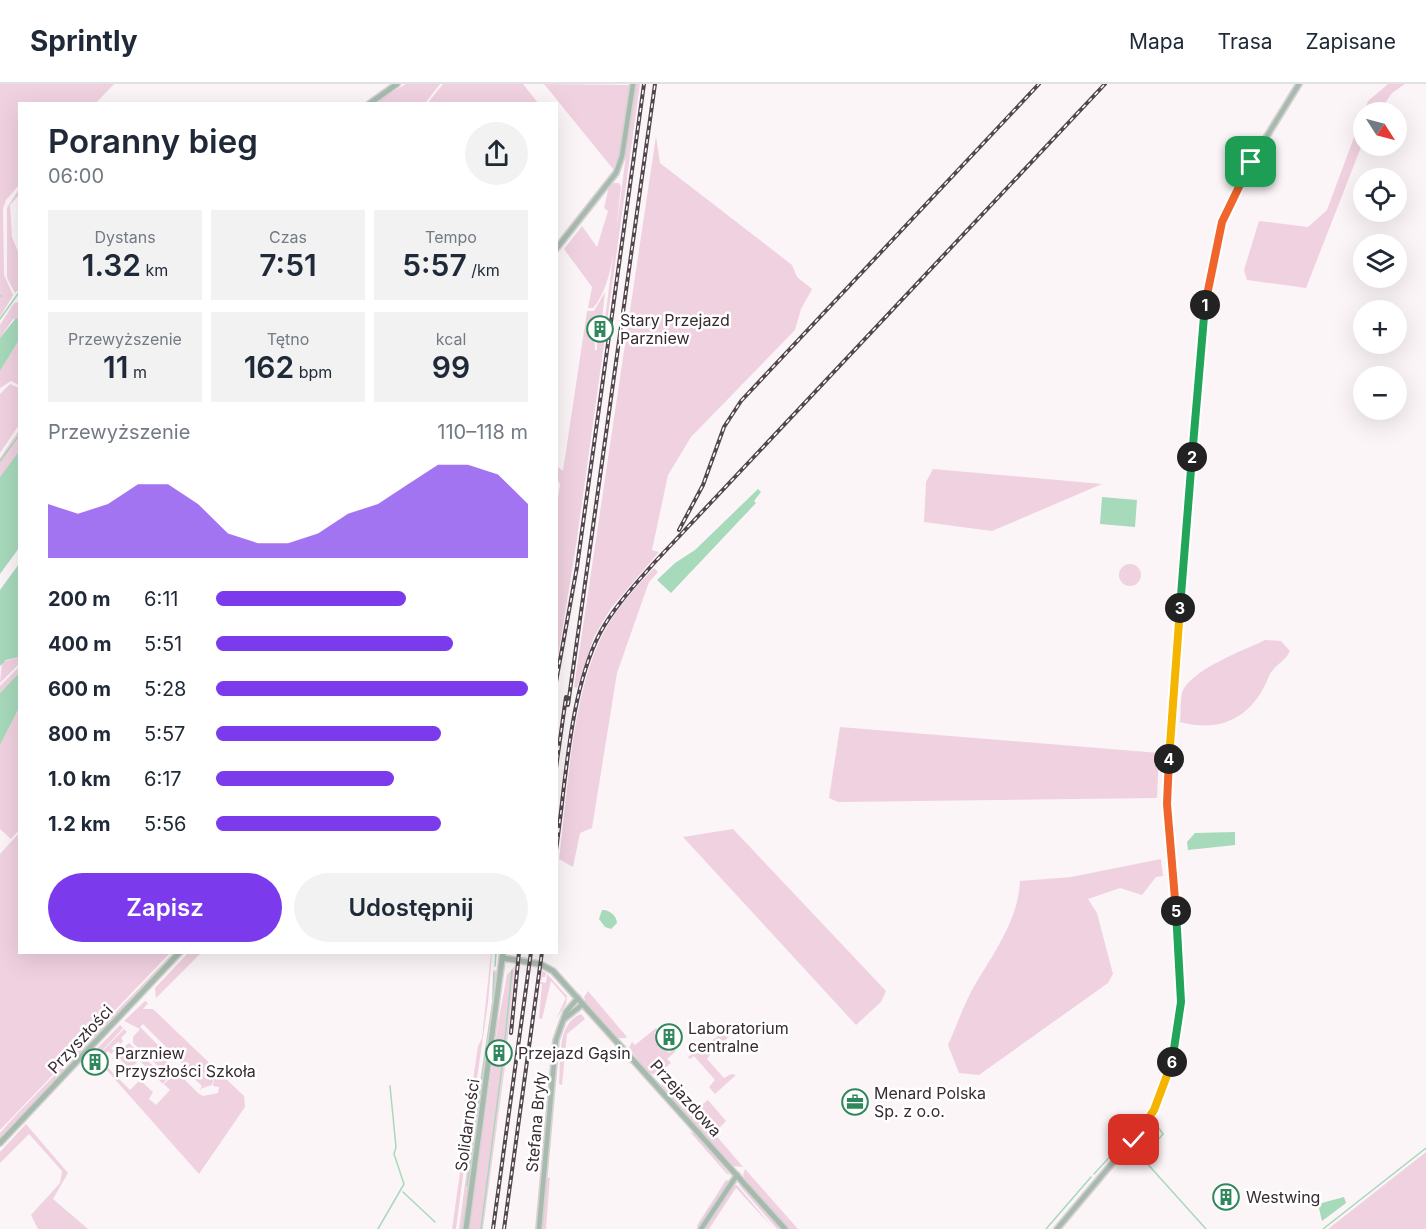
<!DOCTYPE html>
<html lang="pl">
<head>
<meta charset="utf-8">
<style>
  body { margin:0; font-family:Inter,sans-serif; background:#f2f2f3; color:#1f2937; height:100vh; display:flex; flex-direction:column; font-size:22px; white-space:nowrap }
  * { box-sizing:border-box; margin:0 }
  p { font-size:20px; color:#747a83 }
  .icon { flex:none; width:33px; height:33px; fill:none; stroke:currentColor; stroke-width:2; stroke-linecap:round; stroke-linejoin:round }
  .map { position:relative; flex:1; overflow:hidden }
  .side { position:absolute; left:18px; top:18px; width:540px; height:852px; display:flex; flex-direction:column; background:#fff; border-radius:0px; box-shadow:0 6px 24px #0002 }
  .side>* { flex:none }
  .needle { width:39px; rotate:126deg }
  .buttons { position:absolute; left:1353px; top:18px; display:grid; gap:12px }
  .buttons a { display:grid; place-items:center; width:54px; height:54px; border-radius:50%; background:#fff; box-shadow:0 6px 24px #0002; font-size:30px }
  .pin { position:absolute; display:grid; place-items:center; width:51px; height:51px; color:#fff; margin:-26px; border-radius:12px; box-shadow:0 3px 9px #0006 }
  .km { position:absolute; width:30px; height:30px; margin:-15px; border-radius:50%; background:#222; color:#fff; font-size:16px; line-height:30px; text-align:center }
  .round { display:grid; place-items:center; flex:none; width:63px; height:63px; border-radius:32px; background:#f2f2f3 }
  .summary { display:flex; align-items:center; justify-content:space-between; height:102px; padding:0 30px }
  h1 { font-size:33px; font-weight:600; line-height:45px }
  .metrics { display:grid; grid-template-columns:repeat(3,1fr); gap:9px; height:102px; padding:6px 30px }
  .metrics div { display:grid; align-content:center; border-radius:0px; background:#f2f2f3; text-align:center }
  .metrics b { font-size:30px; font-weight:600 }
  .metrics small { font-size:16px; font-weight:400 }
  .metrics p { font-size:16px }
  .chart { height:168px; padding:12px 30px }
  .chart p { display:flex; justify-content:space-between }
  .chart svg { width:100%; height:108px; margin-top:6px; fill:#7c3aed; opacity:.7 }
  .primary-button { display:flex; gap:12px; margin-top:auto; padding:12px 30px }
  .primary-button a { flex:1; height:69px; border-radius:36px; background:#7c3aed; color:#fff; font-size:24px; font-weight:600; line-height:69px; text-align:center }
  .primary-button a+a { background:#f2f2f3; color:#1f2937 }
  ul { padding:0 30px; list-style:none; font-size:20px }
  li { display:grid; grid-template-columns:96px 72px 1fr; align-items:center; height:45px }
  li i { height:15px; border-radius:8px; background:#7c3aed }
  header { display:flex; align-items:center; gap:36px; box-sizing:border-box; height:84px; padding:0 30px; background:#fff; border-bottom:2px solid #e0e1e3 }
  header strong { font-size:28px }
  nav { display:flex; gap:33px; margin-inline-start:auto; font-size:21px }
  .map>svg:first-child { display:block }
</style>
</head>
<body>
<header>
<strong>Sprintly</strong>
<nav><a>Mapa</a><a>Trasa</a><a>Zapisane</a></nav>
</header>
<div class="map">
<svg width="1426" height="1145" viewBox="0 0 1426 1145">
  <rect width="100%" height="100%" fill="#fbf5f8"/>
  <path fill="#f0d1e0" d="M0,0h114l-18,19 -76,1 -1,81 -13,15 -3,8 1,67 9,20 -13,22z
    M406,0h34l-15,19 -53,1z
    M443,0h80l15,19 -111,1z
    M544,0l85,1 -9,67 -7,17z
    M635,0h5l-63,455 -20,124 -1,-152 4,-27 -3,-4v-14l6,5 24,-160h7l11,-19 -3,27 -8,13 1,18h2v-15l4,-1 3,-7z
    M1388,0h17l-13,9 -13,19h-15l4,-11z
    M1363,29v29l-57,146 -59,-8 -3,-10 15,-49 49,6 19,-17z
    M656,52l4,27 132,102 5,12 15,12 -11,20 -6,21 -104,107 -23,38 -16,75 7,2 -48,56 -17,29 -17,51 -3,-1z
    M614,99h5l2,4c-5,34 -5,96 -28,121h-5l4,-21 -28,-38 18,-23 15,21 11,-36 -4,-3 5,-22z
    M19,105v6l-9,10 2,32 7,17v35l-4,4 -8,-15v-70z
    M19,218v18l-6,-1 -13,19v-13l14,-22z
    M19,256v45l-8,-4 -11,7v-17z
    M10,300l9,4v37l-19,28v-59z
    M19,346v21l-19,26v-19z
    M933,385l169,15 -110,47 -68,-9 2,-40z
    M1119 491a11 11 0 1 1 22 0a11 11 0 1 1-22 0Z
    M654,484l4,4 -9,10 -32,91 -25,155 -12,5 -7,34 -14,-8c9,-68 12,-155 40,-217 13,-29 34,-52 55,-74z
    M1265,556l16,1 9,10c-5,11 -17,15 -21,25 -15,39 -46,58 -89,46 1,-9 0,-20 2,-29 7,-23 63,-43 83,-53z
    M19,573v7l-19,19 2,-21z
    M19,583v6l-19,20v-7z
    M19,624v122l-8,9 -11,-10v-84z
    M840,643l319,26 -2,45 -319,4 -9,-4z
    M733,745l153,162 -5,11 -25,23 -173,-188z
    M19,749l1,119 150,1 -170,177v-276z
    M1161,775l2,17 -7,1 -14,18 -22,-7 -32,11 9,14 16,61 -5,9 -129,92 -20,-2 -11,-28c8,-18 15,-38 24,-55 20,-35 46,-68 48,-109l51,-4z
    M173,869h3l-176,186v-6l15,-17z
    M188,869h13l-45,45 -1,-10z
    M491,869h1l-4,50 -19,130h-4l13,-87 4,-8z
    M515,882l-10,100 -22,163h-14l29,-206 9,-48z
    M493,886l4,1 -2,33 -18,127 -5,3 20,-132z
    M542,887l4,2 -1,4h-3l-1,5 5,1 1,-9 20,22 -1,8 -10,15 10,-21 -15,-17 -9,38 -3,-1 3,-34h-2z
    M588,907l39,46 -1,1h-9l-31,-35 -2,-6z
    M145,917l3,2 -5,6h10l91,87 1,11 -46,67 -103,-116 28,-29 3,3 -6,6 2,3 -2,3 -3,-2 -7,6 3,3 -3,3 -3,-3 -6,7 3,3 -2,2 27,27 10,-10 13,12 -4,7 7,6 14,-15 -6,-6 7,-7 -5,-5 4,-7 28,28 5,3 15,-3 1,-6 -6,-1 2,-12 -3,11 -12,4 2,-3 -16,-15 1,-3 -44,-44 -3,3 27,27 -4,4 5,5 -5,4 -5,-1 -25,-23v-6l7,-8 -16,-8z
    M581,930l4,5 -18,15 -5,51 -3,-1c2,-22 -3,-61 22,-70z
    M737,938l5,6 -3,6 -4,-3 -20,18 -5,-7z
    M120,941l3,3 -31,34 -4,-4z
    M656,944l2,2 -4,3 7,8 -1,2 9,10 5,-4 2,2 -9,8 4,4 -16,12 -7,-2 -19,-25 3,-6 3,3z
    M129,959l38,36 -4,5 -24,-24 -9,9 -14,-14 4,1 6,-6 -2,-3z
    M701,964l11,4 -5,7 17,19 7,-4 5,1 -21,19 -6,-7 6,-7 -21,-24 -4,3 -2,-2z
    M664,993l30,34 14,-11 18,21 -12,12 29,34 -10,-1 -71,-78 -1,-7z
    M26,1040l42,49 -15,26 35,30h-50l-7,-14 29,-32 2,-12 -33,-37 -29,29v-11z
    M690,1048l6,2 34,41 -3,-1z
    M465,1053l3,1 -12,91h-4z
    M471,1054l4,3 -11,88h-5z
    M1426,1068v77h-98z
    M745,1085l53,60h-10l-42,-48 -3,-6z
    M550,1093l-4,52h-4l4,-50z
    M726,1096l3,1c-9,13 -19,39 -33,46z
    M732,1101h5l37,44 -38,-41 -27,41h-6z
    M739,1101h3l39,44h-4z"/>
  <path fill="#a7d9bb" d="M16,234l3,2v20l-19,31v-33z
    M19,367v97l-19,26v-97z
    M758,405l3,3 -7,9 2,2 -85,90 -14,-13 18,-17 20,-13z
    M1102,413l35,3 -2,27 -35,-3z
    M19,480v93l-13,3 -6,6v-76z
    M19,589v35l-19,37v-52z
    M1235,748v13l-47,5 -1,-8 8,-9z
    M602,826c7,-1 15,6 15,13l-6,6 -6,-2 -6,-8z
    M1344,1113l2,6 -24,18 -4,-17z"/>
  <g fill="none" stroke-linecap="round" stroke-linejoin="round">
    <path stroke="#a7d9bb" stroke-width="1.5" d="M0,212h1
      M0,235l20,-28
      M0,377l20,-27
      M495,882l1,-14
      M504,965l8,-79
      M1156,1040l7,10 -18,21 -1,5 62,69
      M474,1048l19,-131 1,-28
      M1094,1090l33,-36
      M467,1102l6,-46
      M403,1108l32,30
      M378,1145l26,-45 -10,-30 2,-7 -6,-61
      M481,1145l22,-171
      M1046,1145l45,-52
      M1323,1145l103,-81"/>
    <g stroke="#d8d1d4" stroke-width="8">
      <path id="minor" d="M556,165l60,-76 6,-17 11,-72
        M564,935l19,-15
        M539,1145l17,-189 10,-28 12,-14
        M701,1145l36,-54
        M1057,1145l89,-106 18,-38 12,-36 5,-75 -14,-187 36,-469 15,-80 11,-32 14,-31 56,-91"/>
    </g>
    <g stroke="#d8d1d4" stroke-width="8">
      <path id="tertiary" d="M369,20l28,-20
        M503,874l37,6 13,7 232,258
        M0,1059l180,-191
        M466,1145l37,-277"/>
    </g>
    <use href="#minor" stroke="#a6bbae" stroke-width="4.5"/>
    <use href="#tertiary" stroke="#a6bbae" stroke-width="5"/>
    <g stroke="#52474d" stroke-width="4">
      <path id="rail" d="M679,446l24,-45 21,-58 17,-26 298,-317
        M556,598l21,-115 67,-483
        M568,621l87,-621
        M556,684l10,-71
        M556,766c10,-67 13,-157 44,-217 14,-26 34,-47 53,-69l452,-480
        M511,949l8,-81
        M493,1145l38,-277
        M504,1145l38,-277"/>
    </g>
    <use href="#rail" stroke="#fff" stroke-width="1.5" stroke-dasharray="4.5" stroke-linecap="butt"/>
  </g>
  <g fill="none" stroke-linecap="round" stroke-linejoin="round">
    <g stroke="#fff" stroke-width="12">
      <path id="split-1" d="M1205,221l17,-83 29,-60"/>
    </g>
    <g stroke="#fff" stroke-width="12">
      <path id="split-2" d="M1192,373l13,-152"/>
    </g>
    <g stroke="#fff" stroke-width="12">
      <path id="split-3" d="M1180,524l12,-151"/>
    </g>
    <g stroke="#fff" stroke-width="12">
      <path id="split-4" d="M1169,675l11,-151"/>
    </g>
    <g stroke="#fff" stroke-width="12">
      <path id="split-5" d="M1169,675l-2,45 9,107"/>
    </g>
    <g stroke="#fff" stroke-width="12">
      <path id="split-6" d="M1172,978l9,-60 -5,-91"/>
    </g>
    <g stroke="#fff" stroke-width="12">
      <path id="split-7" d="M1134,1056l20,-30 18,-48"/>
    </g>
    <use href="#split-1" stroke="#f0652b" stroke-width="8"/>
    <use href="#split-2" stroke="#22a559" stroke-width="8"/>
    <use href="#split-3" stroke="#22a559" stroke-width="8"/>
    <use href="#split-4" stroke="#f5b400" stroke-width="8"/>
    <use href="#split-5" stroke="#f0652b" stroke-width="8"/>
    <use href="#split-6" stroke="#22a559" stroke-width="8"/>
    <use href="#split-7" stroke="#f5b400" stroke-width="8"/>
  </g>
  <defs>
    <g id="building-ring" transform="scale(1.35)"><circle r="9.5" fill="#fff" stroke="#2f875c" stroke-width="1.5"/><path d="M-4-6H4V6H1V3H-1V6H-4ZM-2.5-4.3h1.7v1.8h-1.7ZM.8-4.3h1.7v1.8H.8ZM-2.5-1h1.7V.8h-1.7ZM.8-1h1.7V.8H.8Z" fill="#2f875c"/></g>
    <g id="office-ring" transform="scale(1.35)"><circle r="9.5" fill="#fff" stroke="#2f875c" stroke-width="1.5"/><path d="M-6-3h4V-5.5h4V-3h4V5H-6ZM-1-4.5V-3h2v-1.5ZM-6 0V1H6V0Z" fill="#2f875c"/></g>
  </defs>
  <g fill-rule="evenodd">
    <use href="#building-ring" x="600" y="245"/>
    <use href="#building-ring" x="669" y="953"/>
    <use href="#building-ring" x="499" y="969"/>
    <use href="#building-ring" x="95" y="978"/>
    <use href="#office-ring" x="855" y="1018"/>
    <use href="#building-ring" x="1226" y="1113"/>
  </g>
  <g text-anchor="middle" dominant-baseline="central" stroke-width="5" stroke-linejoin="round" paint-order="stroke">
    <g font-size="16" fill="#372b31" stroke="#fff" text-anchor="start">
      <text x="620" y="236">Stary Przejazd<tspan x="620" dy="18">Parzniew</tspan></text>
      <text x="688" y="944">Laboratorium<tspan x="688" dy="18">centralne</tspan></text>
      <text x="115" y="969">Parzniew<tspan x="115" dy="18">Przyszłości Szkoła</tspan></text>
      <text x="518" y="969">Przejazd Gąsin</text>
      <text x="874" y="1009">Menard Polska<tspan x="874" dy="18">Sp. z o.o.</tspan></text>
      <text x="1246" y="1113">Westwing</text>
    </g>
    <g font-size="16" fill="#372b31" stroke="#fff">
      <text transform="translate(80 955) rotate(-47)">Przyszłości</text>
      <text transform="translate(686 1014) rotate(48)">Przejazdowa</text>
      <text transform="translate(536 1038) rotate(-85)">Stefana Bryły</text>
      <text transform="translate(467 1041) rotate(-82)">Solidarności</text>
    </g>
  </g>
</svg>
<div class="buttons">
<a><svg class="needle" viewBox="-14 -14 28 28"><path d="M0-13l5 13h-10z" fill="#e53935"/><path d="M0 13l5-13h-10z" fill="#747a83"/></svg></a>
<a><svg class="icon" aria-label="locate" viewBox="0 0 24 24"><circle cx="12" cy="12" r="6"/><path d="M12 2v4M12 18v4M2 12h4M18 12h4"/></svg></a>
<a><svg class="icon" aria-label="layers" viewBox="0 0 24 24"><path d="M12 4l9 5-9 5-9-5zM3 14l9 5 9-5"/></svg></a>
<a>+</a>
<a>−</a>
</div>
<div class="pin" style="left:1251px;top:78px;background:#1e9e55"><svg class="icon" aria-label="arrive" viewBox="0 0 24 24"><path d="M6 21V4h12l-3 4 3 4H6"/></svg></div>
<div class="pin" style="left:1134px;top:1056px;background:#d93025"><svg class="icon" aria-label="check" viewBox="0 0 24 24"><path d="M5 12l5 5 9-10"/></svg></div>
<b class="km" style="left:1205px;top:221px">1</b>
<b class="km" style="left:1192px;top:373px">2</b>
<b class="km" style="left:1180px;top:524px">3</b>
<b class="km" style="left:1169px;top:675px">4</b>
<b class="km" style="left:1176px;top:827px">5</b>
<b class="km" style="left:1172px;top:978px">6</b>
<section class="side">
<div class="summary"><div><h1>Poranny bieg</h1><p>06:00</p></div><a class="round"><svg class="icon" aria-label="share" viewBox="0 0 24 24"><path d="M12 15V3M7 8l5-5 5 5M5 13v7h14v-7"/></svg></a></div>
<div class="metrics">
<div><p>Dystans</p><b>1.32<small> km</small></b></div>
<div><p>Czas</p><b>7:51</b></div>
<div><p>Tempo</p><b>5:57<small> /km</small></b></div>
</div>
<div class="metrics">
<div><p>Przewyższenie</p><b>11<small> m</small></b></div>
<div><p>Tętno</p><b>162<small> bpm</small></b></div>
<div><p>kcal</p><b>99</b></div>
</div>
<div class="chart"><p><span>Przewyższenie</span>110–118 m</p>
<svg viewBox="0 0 160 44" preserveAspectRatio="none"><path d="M0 44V22L10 26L20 22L30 14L40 14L50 22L60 34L70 38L80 38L90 34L100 26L110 22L120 14L130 6L140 6L150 10L160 22V44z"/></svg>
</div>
<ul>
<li><b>200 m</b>6:11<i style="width:61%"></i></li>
<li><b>400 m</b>5:51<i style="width:76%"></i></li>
<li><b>600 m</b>5:28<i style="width:100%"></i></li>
<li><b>800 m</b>5:57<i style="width:72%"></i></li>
<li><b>1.0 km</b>6:17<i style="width:57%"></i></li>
<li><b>1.2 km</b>5:56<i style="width:72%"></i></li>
</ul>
<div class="primary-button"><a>Zapisz</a><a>Udostępnij</a></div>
</section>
</div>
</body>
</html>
